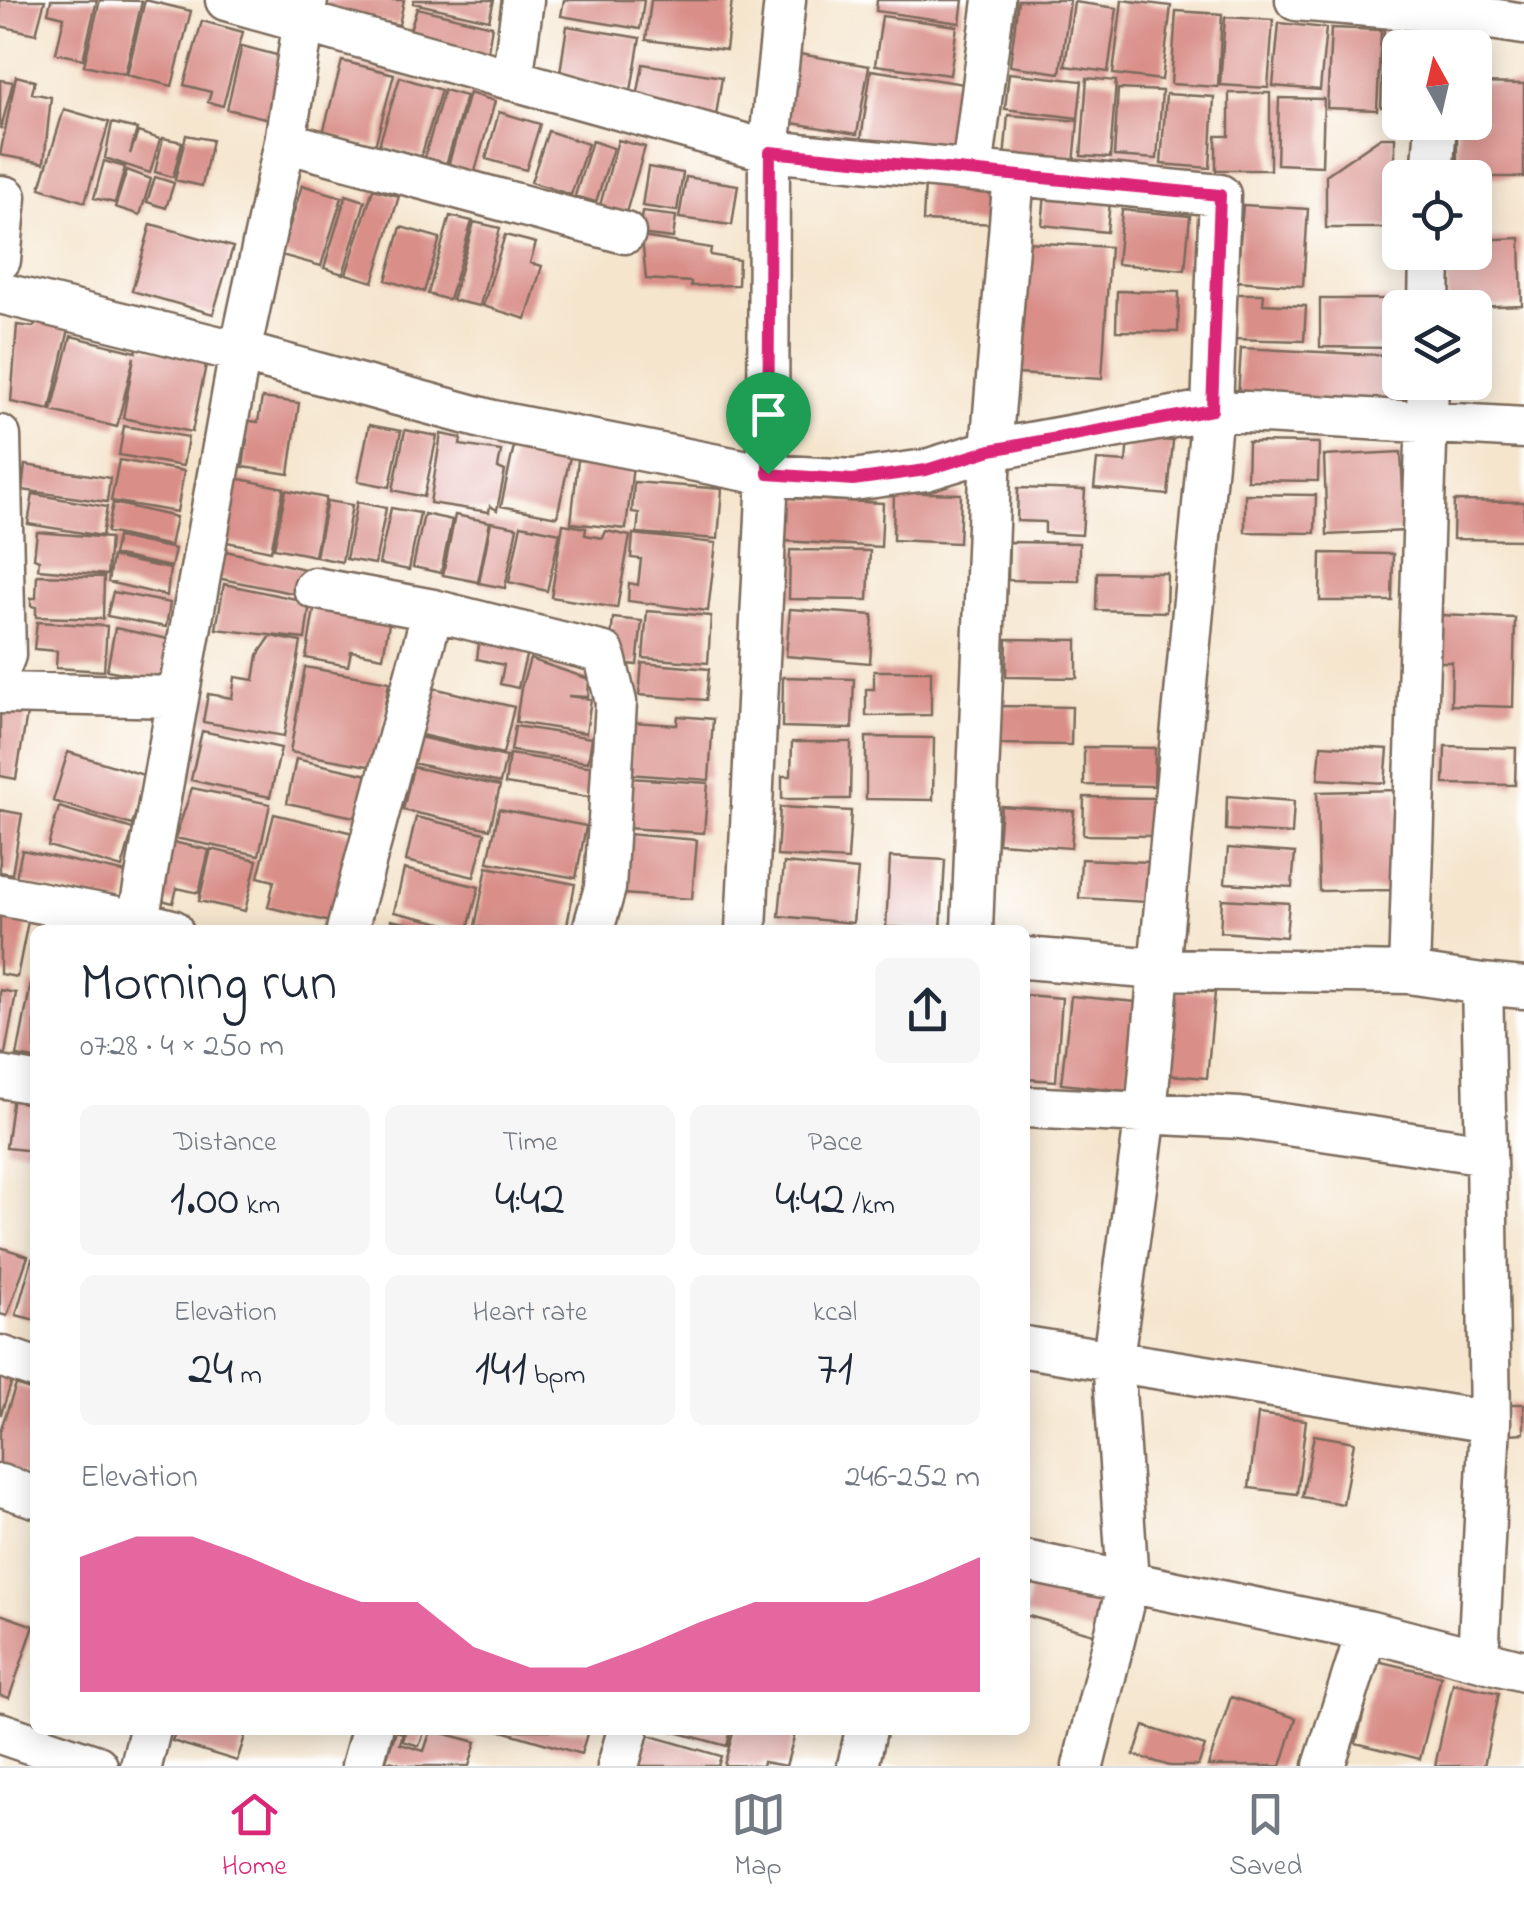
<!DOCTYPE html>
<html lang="en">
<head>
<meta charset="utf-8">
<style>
  body { margin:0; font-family:"Indie Flower",sans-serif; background:#f6f6f7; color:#1f2937; height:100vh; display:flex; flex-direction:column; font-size:38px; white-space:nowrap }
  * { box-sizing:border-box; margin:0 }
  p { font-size:32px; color:#747a83 }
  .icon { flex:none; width:55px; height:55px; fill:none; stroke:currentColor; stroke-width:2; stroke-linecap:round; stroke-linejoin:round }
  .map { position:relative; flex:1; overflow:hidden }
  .drawer { position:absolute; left:30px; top:925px; width:1000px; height:810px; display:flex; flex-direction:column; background:#fff; border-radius:15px; box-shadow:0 5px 25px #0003 }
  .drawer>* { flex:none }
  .needle { width:65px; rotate:352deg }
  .buttons { position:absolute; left:1382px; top:30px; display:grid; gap:20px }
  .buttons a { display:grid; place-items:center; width:110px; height:110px; border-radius:15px; background:#fff; box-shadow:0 5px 25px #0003; font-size:50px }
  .pin { position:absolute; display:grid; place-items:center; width:85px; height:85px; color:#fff; margin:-102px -42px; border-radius:50% 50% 50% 0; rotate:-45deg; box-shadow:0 0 10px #0007 }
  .pin .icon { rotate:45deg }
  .round { display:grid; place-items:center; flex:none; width:105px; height:105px; border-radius:15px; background:#f6f6f7 }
  .summary { display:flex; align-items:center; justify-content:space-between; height:170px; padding:0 50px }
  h1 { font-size:55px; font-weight:600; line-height:75px }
  .metrics { display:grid; grid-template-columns:repeat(3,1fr); gap:15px; height:170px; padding:10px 50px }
  .metrics div { display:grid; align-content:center; border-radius:15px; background:#f6f6f7; text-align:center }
  .metrics b { font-size:50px; font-weight:600 }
  .metrics small { font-size:28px; font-weight:400 }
  .metrics p { font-size:28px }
  .chart { height:280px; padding:20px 50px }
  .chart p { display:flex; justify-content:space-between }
  .chart svg { width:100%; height:180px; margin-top:10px; fill:#db2777; opacity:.7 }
  .tabs { display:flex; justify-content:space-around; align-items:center; height:140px; border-top:2px solid #e0e1e3; background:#fff; font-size:28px; color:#747a83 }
  .tabs a { display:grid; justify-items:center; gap:5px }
  .tabs .active { color:#db2777 }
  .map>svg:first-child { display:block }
</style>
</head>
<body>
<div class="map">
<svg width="1524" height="1766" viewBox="0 0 1524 1766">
  <rect width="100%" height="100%" fill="#fff"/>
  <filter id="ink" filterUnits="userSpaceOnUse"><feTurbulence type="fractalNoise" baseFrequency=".01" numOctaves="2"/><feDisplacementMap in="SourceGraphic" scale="20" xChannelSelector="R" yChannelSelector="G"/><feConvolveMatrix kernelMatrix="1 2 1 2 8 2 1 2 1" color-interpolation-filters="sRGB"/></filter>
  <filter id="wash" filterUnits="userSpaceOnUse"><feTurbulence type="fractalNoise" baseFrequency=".0048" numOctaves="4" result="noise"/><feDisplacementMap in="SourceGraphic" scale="40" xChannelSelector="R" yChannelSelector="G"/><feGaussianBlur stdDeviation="2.25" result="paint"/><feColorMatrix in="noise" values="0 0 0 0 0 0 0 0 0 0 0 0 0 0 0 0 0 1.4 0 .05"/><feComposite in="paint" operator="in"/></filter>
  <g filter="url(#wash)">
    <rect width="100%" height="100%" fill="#f5e5cd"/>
    <g id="blocks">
      <path fill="#d98e88" d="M0,0h45l-9,34 -36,-8z
        M51,0h46l-14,59 -27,-6 8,-36 -16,-4z
        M100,0l42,1 -17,73 -41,-9z
        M145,0l46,11 -19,75 -45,-11z
        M324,0h80l-5,25 -77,-16z
        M414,0h80l-5,20 -76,-17z
        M564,0h80l-4,29 -79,-13z
        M651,0h81l-6,50 -80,-10z
        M877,0h86l-3,23 -84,-12z
        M1018,0h52l-10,73 -50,-7z
        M1122,0l49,6 -9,74 -49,-6z
        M1074,2l43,6 -9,64 -43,-6z
        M417,8l75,18 -5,30 -80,-17z
        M1176,11l46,3 -4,73 -47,-3z
        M882,16l75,10 -7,49 -75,-10z
        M1225,17l48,3 -5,68 -48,-3z
        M202,21l41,11 -20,74 -15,-4 3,-10 -27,-7z
        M1279,23l47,5 -6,62 -47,-4z
        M567,26l73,12 -9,53 -72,-12z
        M1384,26l52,2 -1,20h-35v59h-19z
        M1331,28l50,2 -4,80 -50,-2z
        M242,46l42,11 -15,62 -42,-10z
        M794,53l75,13 -12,68 -76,-13z
        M342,61l52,13 -19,72 -52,-13z
        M643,64l79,13 -7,45 -80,-13z
        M871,70l93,14 -10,69 -93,-13z
        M1009,73l73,8 -4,37 -73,-9z
        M16,76l19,5 -3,12 19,4 -7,66 -44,-8z
        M400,77l41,13 -20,67 -42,-12z
        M1087,78l29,3 -6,77 -29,-2z
        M0,80l13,2 -12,46h-1z
        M1475,83l49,1v93h-67v-51h-7v-4h25z
        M1118,89l44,2 -5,68 -43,-3z
        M444,90l22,6 -20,69 -22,-6z
        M469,93l26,8 -22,77 -26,-8z
        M1229,93h41v77h-54v-34h13z
        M1166,94l48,3 -4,71 -49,-4z
        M1279,98l45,1 -2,67 -45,-2z
        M64,109l45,13 -24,80 -45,-14z
        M499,112l41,12 -14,46 -40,-11z
        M1008,115l70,6 -4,44 -70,-6z
        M112,123l25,6 -7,25 8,-22 22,7 -10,34 -45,-15z
        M548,131l40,13 -17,51 -40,-13z
        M186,135l26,5 -10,46 -27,-6z
        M1381,137h14v91h-69v-53z
        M163,138l19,4 -9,35 -18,-5z
        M618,140l27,7 -20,69 -26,-7z
        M592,141l21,7 -17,54 -21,-6z
        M104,161l21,6 -10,36 -21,-5z
        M648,167l35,6 -6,38 -35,-5z
        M127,170l24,9 -11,36 -25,-8z
        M155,177l19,6 -8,25 -19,-6z
        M686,177l52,8 -6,40 -53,-7z
        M925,182l76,4 -2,38 -76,-3z
        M302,185l40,12 -21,69 -40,-11z
        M373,189l26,7 -26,86 -27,-8z
        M1045,194l65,7 -3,31 -65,-7z
        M346,195l19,6 -22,73 -19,-6z
        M1243,205l65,4 -5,77 -66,-5z
        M1122,210l68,6 -5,54 -68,-6z
        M642,212l34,4 -3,22 -34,-4z
        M450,216l22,5 -23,79 -21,-6z
        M474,222l26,6 -20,78 -28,-6z
        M151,224l82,23 -20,67 -81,-23z
        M401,227l39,11 -16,54 -38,-12z
        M505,235l31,8 -6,20 12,3 -16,53 -43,-13z
        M642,237l69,11 -1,7 29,5 -1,25 -47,1v-4l-45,-3z
        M1520,238l2,67 -74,3 -2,-56h29v-12z
        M1026,242l84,5 -8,132 -84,-5z
        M1117,291l62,1 -1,40 -62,-1z
        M1235,294h29l-1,10 43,2 -2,35 -70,-2z
        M1320,299h77l-1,49 -76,-1z
        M42,319l27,10 -19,81 -39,-8 6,-77 16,2z
        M71,336l65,16 2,-6 69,14 -15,72 -69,-14 11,-61 -17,70 -65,-16z
        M1241,348l159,8 2,50 -164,-8z
        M262,398l37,5 -10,71 -46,-7 4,-28 -7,-1 2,-18 16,2z
        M369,425l32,6 -11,56 -32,-6z
        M124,426l64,11 -5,29 -64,-11z
        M405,430l32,6 -13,61 -31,-7z
        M441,434l20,4 -1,7 41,6 -3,17 7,3 -8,39 -7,-4 -1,6 -59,-9z
        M1128,437l45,4 -5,54 -74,-7 3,-28 29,2z
        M515,441l56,11 -14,65 -56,-11z
        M1248,442l71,1 -1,38 -71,-1z
        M1401,452l4,79 -78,4 -3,-79z
        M119,460l65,11 -7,41 -66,-11z
        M578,460l55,5 -7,64 -55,-6z
        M25,465l85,13 -3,24 -85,-12z
        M235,478l49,10 -13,63 -49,-10z
        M634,482l88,7 -4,50 -81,-6 2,-20 -7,-1z
        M1018,488l67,2 -3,45 -37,-2v-11l-28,-1z
        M286,490l40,8 -11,58 -41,-8z
        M894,492l67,2 -2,49 -66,-3z
        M33,494l74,13 -5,29 -74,-12z
        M1245,494l71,1 -1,38 -70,-1z
        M787,498l96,5 -2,44 -96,-6z
        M327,501l25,4 -10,57 -26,-5z
        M1454,501l70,1v38l-71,-1z
        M357,502l29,6 -11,56 -29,-5z
        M113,503l63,14 -6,29 -63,-14z
        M391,508l29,5 -11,57 -30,-6z
        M424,514l28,6 -11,53 -28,-6z
        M455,515l35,7 -12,60 -35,-7z
        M491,522l26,5 -12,61 -26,-5z
        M563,524l23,4 -1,7 18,3 3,-7 24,5 -13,72 -66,-11z
        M521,525l39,8 -13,58 -38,-9z
        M37,532l73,6 -3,37 -69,-6 1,-9 -5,-2z
        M633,534l83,9 -8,68 -80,-10 1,-18 9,2 3,-26 -10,-1z
        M117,537l58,12 -4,18 -58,-12z
        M1009,542l70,1v38l-71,-1z
        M790,550l80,1 -2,49 -79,-1z
        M226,551l87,20 -6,25 -90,-18z
        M1321,553l72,1 -1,47h-72z
        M112,557l58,12 -3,27 -59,-14z
        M1097,572l70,1 -1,39 -70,-2z
        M37,575l67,2 -1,42 -67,-2v-10l-5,-1v-8h5z
        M224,584l86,18 -5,37 -89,-10z
        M113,592l57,11 -4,24 -59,-11z
        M316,598l75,14 -8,45 -32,-6 -3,15 -42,-8z
        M790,609l83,6 -3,48 -84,-7z
        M647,611l64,5 -3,47 -65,-5z
        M1438,615l77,3 -2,89 -62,-2 1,-43h-16z
        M613,618l29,3 -5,44 -28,-3z
        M37,622l70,4 -3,45 -48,-3 1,-17 -23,-2z
        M115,628l58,12 -8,41 -58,-11z
        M480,634l48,14 -10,40 -18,-4 4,-19 -27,-6z
        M271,636l30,6 -17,94 -81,-14 5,-28 24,4 3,-21 19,3 4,-25z
        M1007,639l70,1v38l-71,-1z
        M530,659l59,20 -1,18 -20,-1 23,3 -5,34 -70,-11 5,-34z
        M642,663l67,6 -3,31 -67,-5z
        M305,667l84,15 -15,85 -84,-15z
        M874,671h57v44l-65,1v-27h8z
        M783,677l71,2 -2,50 -70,-2z
        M429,687l85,20 -11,47 -86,-20z
        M0,703l28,5 -12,71 -16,-3z
        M1001,706l71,1 -1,38 -71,-1z
        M678,716l35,3 -4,61 -81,-6 4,-52 45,3z
        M515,726l77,12 -4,24 -77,-11z
        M202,731l79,17 -11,49 -79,-17z
        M419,737l87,20 -6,26 -87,-20z
        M866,737l68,1 -1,62 -67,-1z
        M792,742h59l-1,57h-68v-23h9z
        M1321,745l67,4 -3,34 -67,-4z
        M1445,746l71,2 -1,37 -71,-1z
        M1084,747l71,1 -1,38 -70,-1z
        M68,752l79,24 -15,49 -79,-24z
        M509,754l85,13 -5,30 -84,-13z
        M296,759l72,16 -9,43 -72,-15z
        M413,767l87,19 -10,43 -87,-19z
        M629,778l79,5 -4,50 -78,-5z
        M192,788l78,16 -11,51 -84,-17z
        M1398,790l2,100 -81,1 -2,-99z
        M1227,796l67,5 -2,33 -66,-4z
        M1084,797l70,1v38l-71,-1z
        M1001,806l73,5 -3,37 -73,-5z
        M59,807l74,22 -11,39 -74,-22z
        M780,807l71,4 -3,49 -71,-4z
        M499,809l87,17 -10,52 -88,-16z
        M0,810l22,4 -10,60 -12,-2z
        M274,814l83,20 -23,89 -66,-16 6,-26 -16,-4z
        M416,817l69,16 -11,44 -68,-16z
        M627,834l70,6 -5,59 -70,-5z
        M168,841l41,9 -10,43 -22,-5 -4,15 -19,-5z
        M1228,848l67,5 -3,34 -67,-4z
        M211,849l46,11 -12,51 -46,-10z
        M22,850l109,24 -7,31 -109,-23z
        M890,857l55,3 -4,70 -55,-3z
        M1081,859l68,3 -2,40 -68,-4z
        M784,863l74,7 -5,53 -74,-7z
        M487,867l88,17 -9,46h-70l-21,-4z
        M404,869l75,18 -11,42 -74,-17z
        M1222,899l67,4 -3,34 -66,-5z
        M0,911l29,5 -12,61 -17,-3z
        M391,920l42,8v2h-44z
        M31,983l4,1v75l-18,-3z
        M1163,989l52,3 -8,86 -51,-4z
        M0,990l16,3 -11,61 -5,-1z
        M1025,995l37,3 -6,83 -31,-2z
        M1071,996l65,6 -9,89 -66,-7z
        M13,1096l22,3v52l-29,-3z
        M0,1247l28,9 -21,60 -7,-2z
        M32,1259l3,1v60l-19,-5z
        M0,1371l14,4 -13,39h-1z
        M16,1385l19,7v76l-3,10 -32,-11v-36z
        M1509,1404h15v29l-15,1z
        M1258,1414l48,6 -9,74 -48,-6z
        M1314,1435l40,7 -11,62 -41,-7z
        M1032,1577l76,20 -11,38 -72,-20z
        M0,1614l34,12 -25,72 -9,-3z
        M1377,1661l64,15 -21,83 -64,-16z
        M1453,1683l46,10 -15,73h-49z
        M1231,1697l65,21 -15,48h-73z
        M1144,1726l61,20 -7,20h-28l-36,-11z
        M176,1730h71l-10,31 -65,-20z
        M406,1730h19l-6,16 -16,-5z
        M431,1730l45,12 -7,24h-63l-20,-6 10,-29 7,2 -3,11 24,7z
        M499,1730h89l-7,24z
        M668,1730h63l-4,16z
        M734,1730h62l-10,36 -23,-4 -1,4 -38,-1z
        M648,1735l73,21 -3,10h-79z"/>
    </g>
  </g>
  <g filter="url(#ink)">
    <use href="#blocks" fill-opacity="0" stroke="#7c6b5b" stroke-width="2.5"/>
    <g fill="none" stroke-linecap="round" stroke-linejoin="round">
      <g stroke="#7c6b5b" stroke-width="45">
        <path id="minor" d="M1296,0l148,12 80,12
          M512,80l11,-80
          M285,142l340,91
          M972,171l22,-171
          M1432,178l4,-56
          M0,196l6,1 -6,63
          M0,293l240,59 253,69 275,54 85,5 73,-10 65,-20 221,-40 8,-215 -451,-44 -543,-151
          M1429,308l1,-56
          M0,436l5,219 -5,13
          M314,588l119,22
          M0,693l177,4
          M0,895l138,26
          M172,930l-34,-9 102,-569 45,-210 22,-142
          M347,930l86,-320 171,43 12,49 -11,186 -12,42
          M746,930l22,-455 1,-324 16,-151
          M972,930l19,-480 23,-275
          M1025,958l134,11 -13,144 -33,246 15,224 -45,183
          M1409,973l19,-591
          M1482,984l42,4
          M0,1077l35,6
          M1025,1107l215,11 246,36 -4,-170 -73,-11 -250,-4 53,-559 312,18
          M1025,1347l465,75 -4,-268
          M0,1356l35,12
          M0,1485l35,12
          M1025,1561l342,70 -43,135
          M1367,1631l157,40
          M1478,1659l12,-237
          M0,1733l97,33
          M141,1766l9,-36
          M362,1766l10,-36
          M618,1766l10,-36
          M858,1766l8,-36"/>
      </g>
      <use href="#minor" stroke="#fff" stroke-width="40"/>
    </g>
  </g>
  <g fill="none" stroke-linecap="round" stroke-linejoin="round" filter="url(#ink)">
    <g stroke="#fff" stroke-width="20">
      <path id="route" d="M770,152l450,43 -8,215 -221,40 -65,20 -73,10 -85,-6z"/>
    </g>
    <use href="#route" stroke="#db2777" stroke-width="12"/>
  </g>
</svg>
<div class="buttons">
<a><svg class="needle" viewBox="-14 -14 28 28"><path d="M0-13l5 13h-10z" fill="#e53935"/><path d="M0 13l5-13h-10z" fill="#747a83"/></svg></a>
<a><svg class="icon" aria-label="locate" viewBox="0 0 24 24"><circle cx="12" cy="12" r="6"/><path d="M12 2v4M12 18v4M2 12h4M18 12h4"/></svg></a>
<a><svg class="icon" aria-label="layers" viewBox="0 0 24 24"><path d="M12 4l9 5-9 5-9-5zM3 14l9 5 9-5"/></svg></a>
</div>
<div class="pin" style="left:768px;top:474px;background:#1e9e55"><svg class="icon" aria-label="arrive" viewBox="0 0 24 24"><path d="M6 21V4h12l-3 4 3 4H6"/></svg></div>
<section class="drawer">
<div class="summary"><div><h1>Morning run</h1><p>07:28 · 4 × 250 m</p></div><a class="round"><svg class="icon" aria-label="share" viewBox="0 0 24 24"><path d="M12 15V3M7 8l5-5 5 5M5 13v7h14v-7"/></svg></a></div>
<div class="metrics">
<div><p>Distance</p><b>1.00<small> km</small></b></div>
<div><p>Time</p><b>4:42</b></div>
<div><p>Pace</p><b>4:42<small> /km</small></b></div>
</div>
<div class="metrics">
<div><p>Elevation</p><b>24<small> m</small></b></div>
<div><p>Heart rate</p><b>141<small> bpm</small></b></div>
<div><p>kcal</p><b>71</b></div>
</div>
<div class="chart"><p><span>Elevation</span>246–252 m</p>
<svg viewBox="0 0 160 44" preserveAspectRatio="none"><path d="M0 44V11L10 6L20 6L30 11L40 17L50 22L60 22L70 33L80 38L90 38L100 33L110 27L120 22L130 22L140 22L150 17L160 11V44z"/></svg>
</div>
</section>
</div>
<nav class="tabs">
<a class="active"><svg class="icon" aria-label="home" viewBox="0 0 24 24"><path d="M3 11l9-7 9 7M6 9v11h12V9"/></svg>Home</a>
<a><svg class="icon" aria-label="map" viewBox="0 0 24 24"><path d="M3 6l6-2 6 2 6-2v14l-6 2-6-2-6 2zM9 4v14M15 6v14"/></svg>Map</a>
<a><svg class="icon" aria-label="saved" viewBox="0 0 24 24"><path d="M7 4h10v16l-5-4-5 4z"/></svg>Saved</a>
</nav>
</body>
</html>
